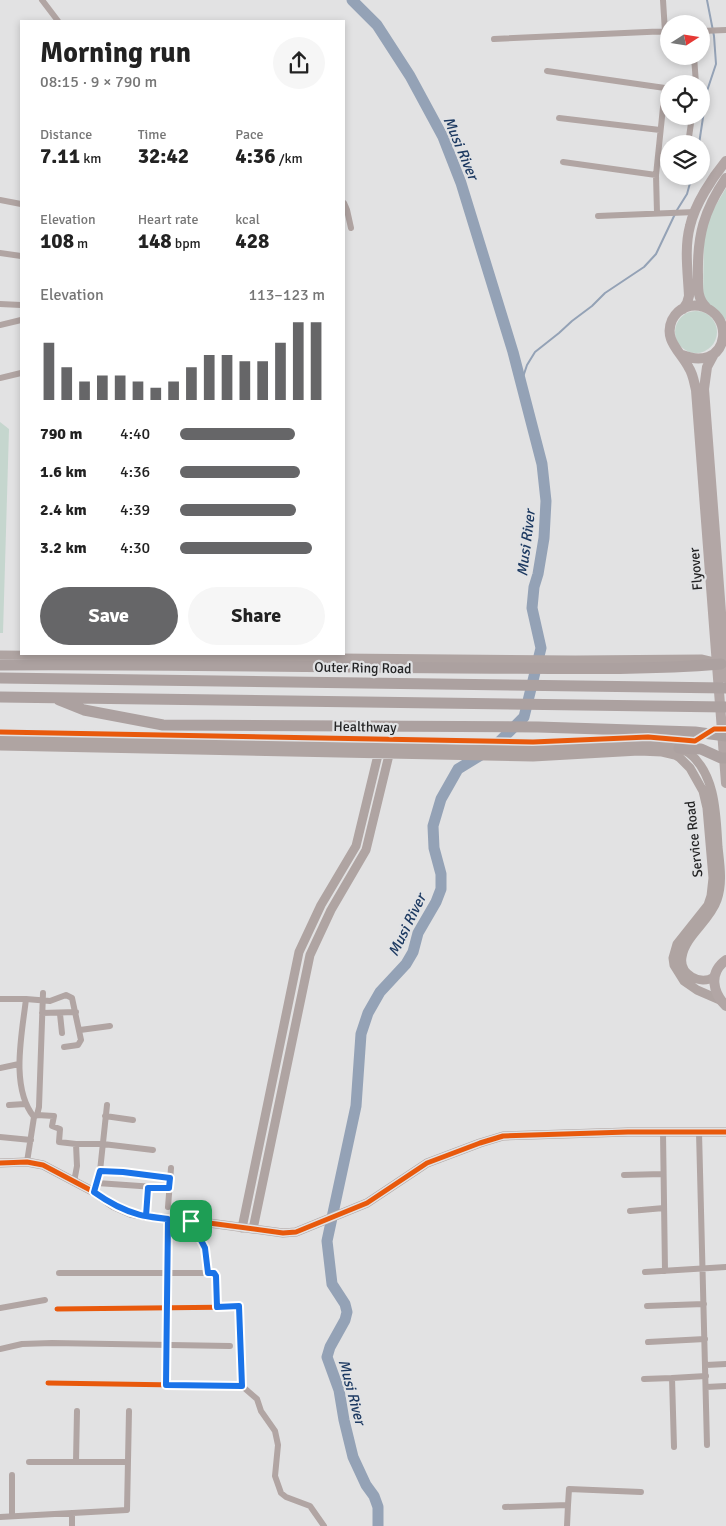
<!DOCTYPE html>
<html lang="en">
<head>
<meta charset="utf-8">
<style>
  body { margin:0; font-family:Signika,sans-serif; background:#f6f6f6; color:#222; height:100vh; display:flex; flex-direction:column; font-size:19px; white-space:nowrap }
  * { box-sizing:border-box; margin:0 }
  p { font-size:16px; color:#767676 }
  .icon { flex:none; width:28px; height:28px; fill:none; stroke:currentColor; stroke-width:2; stroke-linecap:round; stroke-linejoin:round }
  .map { position:relative; flex:1; overflow:hidden }
  .side { position:absolute; left:20px; top:20px; width:325px; height:635px; display:flex; flex-direction:column; background:#fff; border-radius:0px; box-shadow:0 2px 8px #0003 }
  .side>* { flex:none }
  .needle { width:32px; rotate:78deg }
  .buttons { position:absolute; left:660px; top:15px; display:grid; gap:10px }
  .buttons a { display:grid; place-items:center; width:50px; height:50px; border-radius:50%; background:#fff; box-shadow:0 2px 8px #0003; font-size:25px }
  .pin { position:absolute; display:grid; place-items:center; width:42px; height:42px; color:#fff; margin:-21px; border-radius:10px; box-shadow:0 2px 8px #0006 }
  .round { display:grid; place-items:center; flex:none; width:52px; height:52px; border-radius:26px; background:#f6f6f6 }
  .headline { display:flex; align-items:center; justify-content:space-between; height:85px; padding:0 20px }
  h1 { font-size:28px; font-weight:700; line-height:38px }
  .metrics { display:grid; grid-template-columns:repeat(3,1fr); gap:8px; height:85px; padding:5px 20px }
  .metrics div { display:grid; align-content:center }
  .metrics b { font-size:21px; font-weight:700 }
  .metrics small { font-size:14px; font-weight:400 }
  .metrics p { font-size:14px }
  .chart { height:140px; padding:10px 20px }
  .chart p { display:flex; justify-content:space-between }
  .chart svg { width:100%; height:90px; margin-top:5px; stroke:#666668; stroke-width:6 }
  .primary-button { display:flex; gap:10px; margin-top:auto; padding:10px 20px }
  .primary-button a { flex:1; height:58px; border-radius:30px; background:#666668; color:#fff; font-size:20px; font-weight:700; line-height:58px; text-align:center }
  .primary-button a+a { background:#f6f6f6; color:#222 }
  ul { padding:0 20px; list-style:none; font-size:16px }
  li { display:grid; grid-template-columns:80px 60px 1fr; align-items:center; height:38px }
  li i { height:12px; border-radius:6px; background:#666668 }
  .map>svg:first-child { display:block }
</style>
</head>
<body>
<div class="map">
<svg width="726" height="1526" viewBox="0 0 726 1526">
  <rect width="100%" height="100%" fill="#e2e2e3"/>
  <path fill="#c5d6ce" d="M726,188v132l-23,-20 1,-69 9,-21z
    M675 332a21 21 0 1 1 42 0a21 21 0 1 1-42 0Z
    M0,422l9,7 -6,204h-3z"/>
  <g fill="none" stroke-linecap="round" stroke-linejoin="round">
    <path stroke="#94a2b6" stroke-width="2" d="M699,144l8,-53 9,-27 -2,-28 -7,-36
      M677,210l10,-16 5,-18
      M521,383l6,-18 8,-13 24,-19 13,-12 20,-15 13,-13 39,-26 12,-13 19,-40"/>
    <path stroke="#94a2b6" stroke-width="11" d="M352,0l25,25 33,51 33,61 18,46 52,169 29,112 4,37 -2,37 -6,36 -4,13 -2,21 9,40 -17,69 -30,30 -36,22 -17,30 -8,27 1,22 7,26v15l-5,13 -18,31 -5,19 -7,12 -26,28 -12,21 -7,21 -5,72 -29,135 5,43 13,20 2,8 -2,8 -15,27 -3,10 12,33 5,30 9,37 13,28 8,11 4,11v19"/>
    <path stroke="#b1a5a3" stroke-width="6" d="M42,0l16,21
      M663,0l2,32
      M701,31l25,-1
      M494,39l175,-8
      M694,56l2,28
      M547,71l118,17 -9,87 1,38
      M559,118l101,12
      M688,144l4,-28
      M563,162l93,13
      M680,180l1,-4
      M0,200l21,4
      M344,203l3,7 4,18
      M598,216l97,-4
      M0,253l21,3
      M0,304l21,1
      M0,325l21,-5
      M0,378l21,-5
      M0,999h26
      M42,1013l34,-1
      M60,1014l2,19
      M80,1030l30,-4
      M0,1068l19,-4
      M9,1105l16,-1
      M37,1115l17,1 -2,10 8,3 -1,13 17,2
      M105,1116l28,4
      M34,1117c-24,-30 -12,-83 -8,-118l24,2 16,-6 6,3 9,42 -3,5 -14,2
      M699,1132l8,313
      M663,1133l2,138
      M0,1137l31,3
      M27,1162l7,-45 3,-2 2,-8 4,-114
      M100,1171l70,8
      M624,1175l39,-1
      M74,1182l3,-16 -1,-22h27l50,6
      M97,1183l72,5
      M94,1192l6,-21 7,-66
      M168,1207l3,-39
      M630,1211l34,-3
      M146,1216l2,-28
      M191,1221l14,27 3,25
      M645,1272l81,-5
      M59,1273h155l2,3 1,31
      M647,1306l57,-2
      M0,1308l45,-8
      M648,1342l57,-3
      M0,1349l22,-5 30,-1 178,3
      M706,1365l20,-1
      M644,1379l28,-1
      M48,1383l194,3 -3,-79 -182,2
      M166,1385l2,-166
      M242,1386l15,13 4,12 14,20 3,14 -3,31 6,17 5,4 24,9 14,20
      M706,1387l20,-1
      M674,1447l-2,-69 34,-2
      M29,1462h99
      M76,1462l1,-51
      M12,1475v41
      M568,1505l1,-16 72,3
      M505,1507l63,-2 -1,21
      M72,1513v13
      M0,1517l127,-7 2,-99"/>
    <path stroke="#afa4a2" stroke-width="9" d="M0,655l575,5 126,-1 13,3
      M0,739c118,2 235,4 353,7 67,1 135,5 202,3 26,-1 52,-4 78,-5 18,-1 40,-2 56,9 27,21 27,63 29,94 2,18 5,36 -1,53 -7,21 -32,36 -35,57 -3,17 18,29 32,20
      M0,746l533,11 106,-6 23,1 13,3 5,3 10,10 13,23 4,17 6,70 -2,18 -3,9 -31,39 -4,14 1,7 10,16 13,9 23,10
      M0,1163l27,-1 16,3 51,27 20,14 16,7 16,3 63,7 74,10 13,-1 71,-29 60,-40 53,-20 23,-7 125,-4h98
      M242,1228l57,-276 22,-47 35,-59 22,-91
      M253,1229l57,-274 21,-45 35,-60 23,-95"/>
    <path stroke="#b2a6a5" stroke-width="10" d="M706,307c-9,-9 -8,-19 -8,-32 -1,-39 6,-65 28,-97
      M683,309l4,-6 2,-7c-1,-22 -5,-48 1,-70 5,-22 22,-48 36,-65
      M714,354l-7,13 -3,22 22,289
      M682,355c18,7 38,4 41,-18 3,-30 -37,-44 -51,-17 -9,20 9,32 17,48 4,6 5,14 7,22l30,393
      M726,960c-18,13 -13,33 0,46"/>
    <path stroke="#aca1a0" stroke-width="11" d="M0,665c152,-1 305,2 457,3 88,0 177,3 264,-4
      M0,678l726,10
      M0,697l726,10
      M59,700l25,10 79,15 375,2 157,5 31,4
      M679,748l22,1 20,9h5"/>
    <g stroke="#e1e2e4" stroke-width="8">
      <path id="cycleway" d="M0,732l533,10 115,-5 47,4 19,-12h12
        M0,1163l27,-1 16,3 51,27 20,14 16,7 16,3 63,7 74,10 13,-1 71,-29 60,-40 53,-20 23,-7 125,-4h98
        M48,1383l194,3 -3,-79 -182,2"/>
    </g>
    <use href="#cycleway" stroke="#e8590c" stroke-width="5"/>
  </g>
  <g fill="none" stroke-linecap="round" stroke-linejoin="round">
    <g stroke="#fff" stroke-width="10">
      <path id="route" d="M191,1221c-42,-3 -62,-4 -97,-29l6,-21 23,1 47,6 -1,10h-21l-2,28 22,3 -2,166 76,1 -3,-80 -22,1 -1,-31 -2,-3h-6l-3,-25 -14,-27"/>
    </g>
    <use href="#route" stroke="#1a73e8" stroke-width="6"/>
  </g>
  <g text-anchor="middle" dominant-baseline="central" stroke-width="4.5" stroke-linejoin="round" paint-order="stroke">
    <g font-size="14" fill="#242425" stroke="#e1e2e4">
      <text transform="translate(696 569) rotate(-95)">Flyover</text>
      <text transform="translate(363 668) rotate(1)">Outer Ring Road</text>
      <text transform="translate(365 727) rotate(1)">Healthway</text>
      <text transform="translate(694 839) rotate(-96)">Service Road</text>
    </g>
    <g font-size="15" font-style="italic" fill="#1c3961" stroke="#e1e2e4">
      <text transform="translate(461 148) rotate(67)">Musi River</text>
      <text transform="translate(526 543) rotate(-83)">Musi River</text>
      <text transform="translate(407 925) rotate(-64)">Musi River</text>
      <text transform="translate(352 1392) rotate(75)">Musi River</text>
    </g>
  </g>
</svg>
<div class="buttons">
<a><svg class="needle" viewBox="-14 -14 28 28"><path d="M0-13l5 13h-10z" fill="#e53935"/><path d="M0 13l5-13h-10z" fill="#767676"/></svg></a>
<a><svg class="icon" aria-label="locate" viewBox="0 0 24 24"><circle cx="12" cy="12" r="6"/><path d="M12 2v4M12 18v4M2 12h4M18 12h4"/></svg></a>
<a><svg class="icon" aria-label="layers" viewBox="0 0 24 24"><path d="M12 4l9 5-9 5-9-5zM3 14l9 5 9-5"/></svg></a>
</div>
<div class="pin" style="left:191px;top:1221px;background:#1e9e55"><svg class="icon" aria-label="arrive" viewBox="0 0 24 24"><path d="M6 21V4h12l-3 4 3 4H6"/></svg></div>
<section class="side">
<div class="headline"><div><h1>Morning run</h1><p>08:15 · 9 × 790 m</p></div><a class="round"><svg class="icon" aria-label="share" viewBox="0 0 24 24"><path d="M12 15V3M7 8l5-5 5 5M5 13v7h14v-7"/></svg></a></div>
<div class="metrics">
<div><p>Distance</p><b>7.11<small> km</small></b></div>
<div><p>Time</p><b>32:42</b></div>
<div><p>Pace</p><b>4:36<small> /km</small></b></div>
</div>
<div class="metrics">
<div><p>Elevation</p><b>108<small> m</small></b></div>
<div><p>Heart rate</p><b>148<small> bpm</small></b></div>
<div><p>kcal</p><b>428</b></div>
</div>
<div class="chart"><p><span>Elevation</span>113–123 m</p>
<svg viewBox="0 0 160 44" preserveAspectRatio="none"><path d="M5 44V16M15 44V28M25 44V35M35 44V32M45 44V32M55 44V35M65 44V38M75 44V35M85 44V28M95 44V22M105 44V22M115 44V25M125 44V25M135 44V16M145 44V6M155 44V6"/></svg>
</div>
<ul>
<li><b>790 m</b>4:40<i style="width:79%"></i></li>
<li><b>1.6 km</b>4:36<i style="width:83%"></i></li>
<li><b>2.4 km</b>4:39<i style="width:80%"></i></li>
<li><b>3.2 km</b>4:30<i style="width:91%"></i></li>
</ul>
<div class="primary-button"><a>Save</a><a>Share</a></div>
</section>
</div>
</body>
</html>
